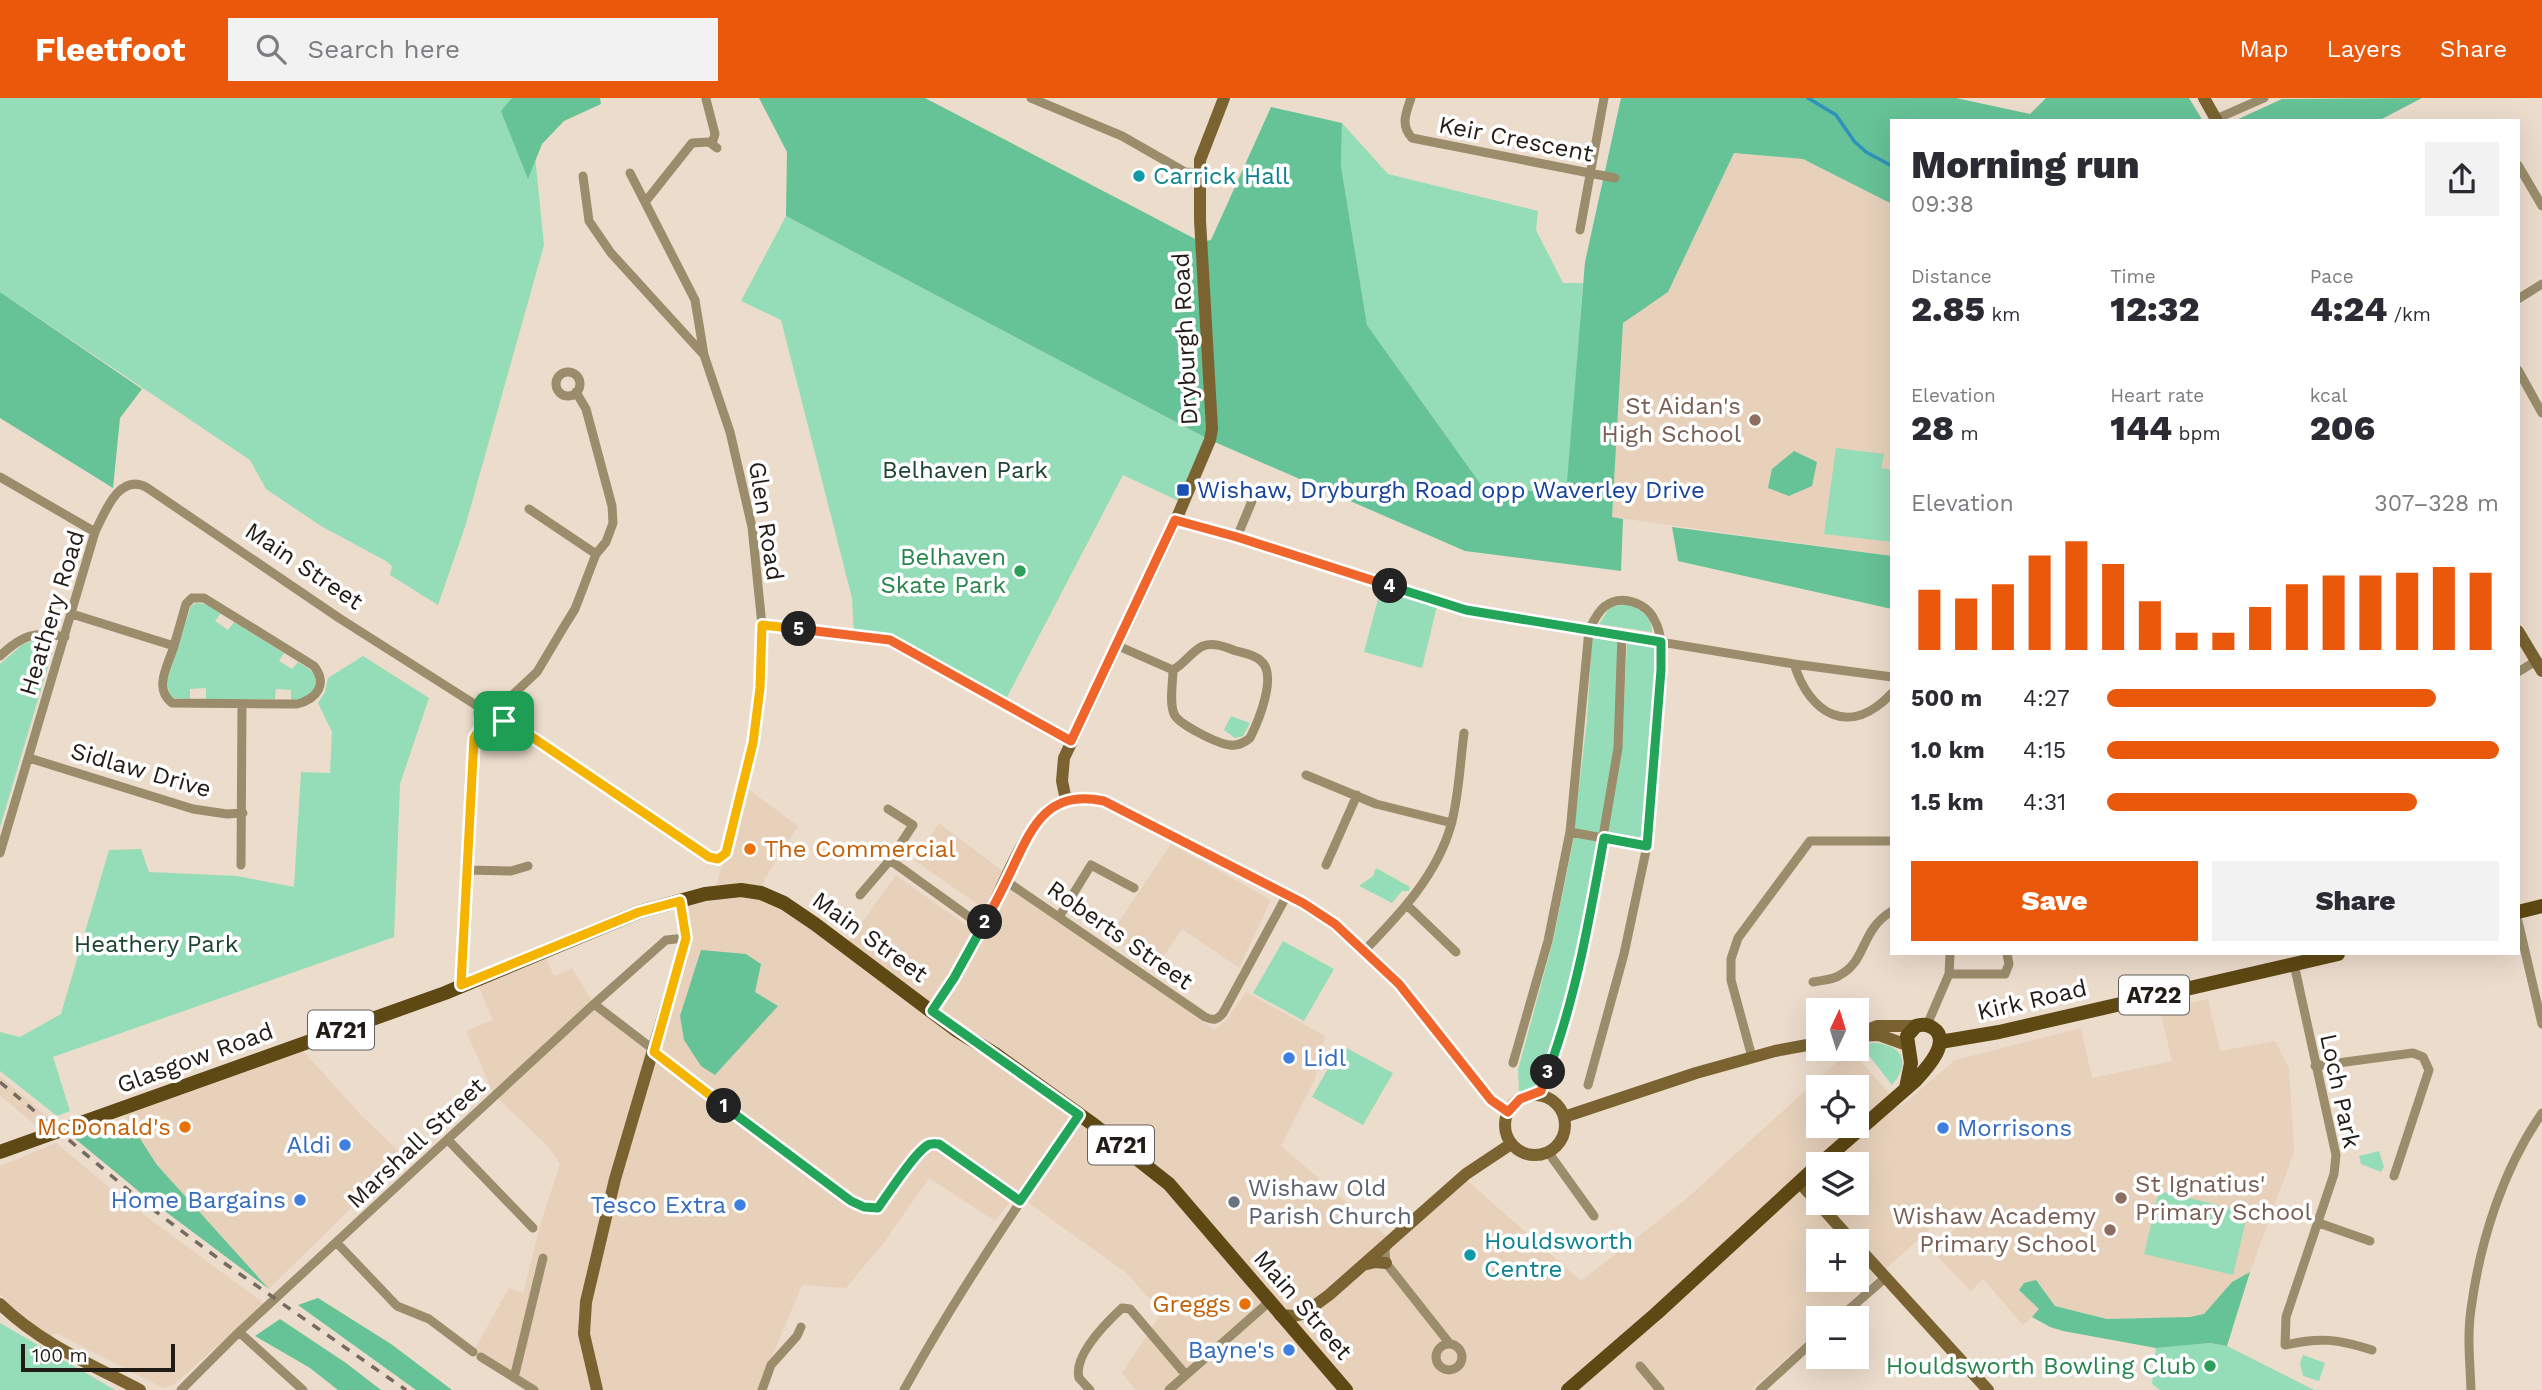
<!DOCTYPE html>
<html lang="en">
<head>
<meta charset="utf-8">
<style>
  body { margin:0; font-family:"Work Sans",sans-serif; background:#f2f2f3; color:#2b2b33; height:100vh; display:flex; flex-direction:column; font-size:26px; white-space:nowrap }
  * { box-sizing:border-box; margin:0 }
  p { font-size:23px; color:#7c7c81 }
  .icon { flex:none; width:38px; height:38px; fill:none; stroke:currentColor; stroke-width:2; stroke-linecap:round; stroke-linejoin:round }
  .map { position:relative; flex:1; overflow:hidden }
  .sheet { position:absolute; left:1890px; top:21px; width:630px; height:836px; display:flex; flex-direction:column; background:#fff; border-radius:0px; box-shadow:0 7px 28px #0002 }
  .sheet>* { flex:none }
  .needle { width:46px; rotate:4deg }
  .controls { position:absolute; left:1806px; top:900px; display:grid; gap:14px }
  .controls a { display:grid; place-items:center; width:63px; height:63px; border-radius:0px; background:#fff; box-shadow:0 7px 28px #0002; font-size:35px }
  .scale { position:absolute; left:21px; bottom:18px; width:154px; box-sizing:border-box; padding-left:7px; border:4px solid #221c17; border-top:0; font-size:19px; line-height:24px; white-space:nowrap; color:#221c17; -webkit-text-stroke:5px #fff; paint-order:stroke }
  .pin { position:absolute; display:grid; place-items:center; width:60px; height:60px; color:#fff; margin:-30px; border-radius:14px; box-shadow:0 4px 10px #0006 }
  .km { position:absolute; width:35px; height:35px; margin:-18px; border-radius:50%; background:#222; color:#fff; font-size:19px; line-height:35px; text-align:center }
  .round { display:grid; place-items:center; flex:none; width:74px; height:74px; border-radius:0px; background:#f2f2f3 }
  .summary { display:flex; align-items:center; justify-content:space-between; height:119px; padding:0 21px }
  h1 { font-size:38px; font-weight:800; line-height:52px }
  .figures { display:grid; grid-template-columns:repeat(3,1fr); gap:10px; height:119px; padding:7px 21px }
  .figures div { display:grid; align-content:center }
  .figures b { font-size:35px; font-weight:800 }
  .figures small { font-size:19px; font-weight:400 }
  .figures p { font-size:19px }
  .chart { height:196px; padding:14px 21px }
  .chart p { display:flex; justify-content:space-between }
  .chart svg { width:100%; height:126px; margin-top:7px; stroke:#ea580c; stroke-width:6 }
  .primary-button { display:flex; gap:14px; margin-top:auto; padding:14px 21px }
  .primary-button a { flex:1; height:80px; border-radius:0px; background:#ea580c; color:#fff; font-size:28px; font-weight:800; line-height:80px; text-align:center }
  .primary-button a+a { background:#f2f2f3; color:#2b2b33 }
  ul { padding:0 21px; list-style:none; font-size:23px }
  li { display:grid; grid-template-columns:112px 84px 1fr; align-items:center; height:52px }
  li i { height:18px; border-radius:9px; background:#ea580c }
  header { display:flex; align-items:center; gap:42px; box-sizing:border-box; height:98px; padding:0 35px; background:#ea580c; color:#fff }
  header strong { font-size:33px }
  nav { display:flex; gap:38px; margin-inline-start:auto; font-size:24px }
  .search { width:490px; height:63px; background:#f2f2f3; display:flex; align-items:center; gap:18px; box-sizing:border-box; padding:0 24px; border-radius:0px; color:#7c7c81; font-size:26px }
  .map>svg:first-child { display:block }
</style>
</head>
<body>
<header>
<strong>Fleetfoot</strong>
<div class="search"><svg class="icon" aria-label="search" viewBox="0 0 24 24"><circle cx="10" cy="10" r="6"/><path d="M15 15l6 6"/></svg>Search here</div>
<nav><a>Map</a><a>Layers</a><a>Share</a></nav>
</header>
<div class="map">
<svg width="2542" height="1292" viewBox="0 0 2542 1292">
  <rect width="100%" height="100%" fill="#ecdccc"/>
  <path fill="#e7d1bb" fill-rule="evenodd" d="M1734,55l69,6 89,45v352l-280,-39 11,-194 45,-31z
    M744,688l54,40 -33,52 -4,15 84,53 51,-71 70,50 14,-19 -66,-46 25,-37 275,207 12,-10 20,-28 79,44 -11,45 -33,65 109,93 71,-64 120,106 105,-82 164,-149 51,56 54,-46 126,-32 11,50 80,-17 -12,-51 48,-11 12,52 55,-10 14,27 5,84 -44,120 -18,10 -28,32 -14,3 -83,2 -52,-13 -13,1 -19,18 -40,-46 -12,12 -39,-40 34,-33 -10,-13 -124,113h-14v12l-67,60h-615l-14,-17 40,-61 -37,-40 -109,-78 -21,27 -66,-43 -44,63 -39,47 -44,-3 -44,105h-224l-61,-38 36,-64 14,5 18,-71 19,-58 -13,-19 -53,-50 -28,-64 27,-11 -17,-40 67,-29 11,25 18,-8 22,36 59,48 33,-114 -6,-37 37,-9v-9zM1818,989h39v38h-39zM1818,1066h39v38h-39zM1818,1143h39v38h-39z
    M1171,746l100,56 -32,68 -57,-39 -27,40 -45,-34z
    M298,947l61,68 44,43 -134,133 -112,-124 -36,-56z
    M0,978l51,44 -16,5 -35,-30z
    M56,1045l76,63 133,98 -92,81 -10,3 -107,-55 -7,4 -26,-19 -23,-24v-128z"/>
  <path fill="#95ddb8" d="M0,0h513l22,58 9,89 -79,282 -27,78 -48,-30 2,-9 -6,-5 -65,-35 -55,-37 -16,-29 -250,-168z
    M1342,25l46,51 150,37 -2,19 27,53h20l-16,211 -85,-8 -115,-161 -26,-159z
    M786,118l424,224 -27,63 -60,-28 -119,228 -99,-56 -51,-12 -2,-37 -71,-278 -40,-19z
    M1836,350l48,6 -3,14 11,2v72l-68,-8z
    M1382,486l56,18 -16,66 -58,-16z
    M196,505l9,1 16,9 -6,8 13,9 6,-8 50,31 -5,8 13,8 6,-7 17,11 1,14 -9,11 -16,2v-10l-15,-1 -1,10h-69v-11l-16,1v10l-20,-1 -3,-17 24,-75z
    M1626,506c15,6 26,11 26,28l-53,-8 11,-17z
    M44,540h6l4,8 -54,181v-163l23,-20z
    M1592,540l27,4 -4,106 -14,85 -27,-4 13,-109z
    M1627,545l30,5 -6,125 -9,69 -35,-7 15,-87z
    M363,558l66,42 -29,86 -6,153 -341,120 17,54 -13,5 -57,-45v-39l20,5 41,-23 48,-164 32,-1 8,23 88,4 57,11 7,-115 29,1 2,-41 -14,-29 7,-11 3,-14z
    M1231,618l19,7 -7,13 -8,2 -11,-8z
    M1574,739l24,4 -13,90 -26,102 -23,62 -17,-4 -1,-21 35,-129z
    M1376,770l34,19 -1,4h-7l-10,12 -33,-17 14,-10z
    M1283,843l51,28 -30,52 -51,-28z
    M1871,945c29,0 42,18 21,42l-31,-40z
    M1341,947l52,28 -30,52 -51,-28z
    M2379,1053l5,16 -3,5 -20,-8 -2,-8z
    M2159,1093l89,21 -15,63 -89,-21z
    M0,1225l115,67h-115z
    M2210,1245l17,3 87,44h-154l-8,-6 4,-36z
    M2303,1257l22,8 -6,18 -16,-5 -3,-13z"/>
  <path fill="#66c297" d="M512,0h88l1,6 -37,17 -22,23 -14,35 -27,-68z
    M759,0h166l276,144 10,-2 60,-133 71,16 -1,43 26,159 115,161 84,8 19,-232 36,-164h335l74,16 16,-16h143l14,23h-311v83l-89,-45 -69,-6 -66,139 -45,31 -11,194 11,2 -2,52 -156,-20 -255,-111 -424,-224 1,-64z
    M2422,0l-44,23h-144l48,-22z
    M0,194l142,97 -22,29 -7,70 -113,-70z
    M1794,353l23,11 -5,24 -23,10 -21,-8 4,-19z
    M1672,429l220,29v53l-214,-48z
    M701,852l45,4 15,10 -6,28 23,14 -63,69 -14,-9 -17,-26 -4,-24z
    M128,1022l29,45 112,124 -127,-95 -69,-57z
    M2250,1174l-23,74 -17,-3 -54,5 -93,-17 -13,-4 -18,-10 7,-8 -20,-19 5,-7 12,-3 19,26 52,13 83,-2 14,-3 28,-32z
    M318,1200l73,46 61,46h-36l-118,-85z
    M280,1221l66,44 35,27h-43l-28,-22 -55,-32z"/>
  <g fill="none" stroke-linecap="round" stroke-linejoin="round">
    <path stroke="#2f92bd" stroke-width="3.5" d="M1808,0l28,17 18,26 12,11 26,14"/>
    <path stroke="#9b8c6c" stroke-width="9" d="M1031,0l91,38 63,36 15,1
      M1411,0c-5,15 -11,27 1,40l203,40
      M706,1l9,35 -3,10
      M2216,21l48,-21
      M2518,67l24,41
      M583,78l6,45 22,32 93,102
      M646,103l46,-58 17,-1 8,6
      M1580,132l24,-132
      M2518,201l24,-15
      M2518,272l24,43
      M556 286a12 12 0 1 1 24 0a12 12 0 1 1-24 0Z
      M0,379l95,55
      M529,411l67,45
      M1176,422l61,17 229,73 328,54 98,13
      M1237,439l15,-36
      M72,516l102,32c-6,20 -21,42 -2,57l125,1c20,-5 31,-20 17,-38l-110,-68h-12l-6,6 -12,42
      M762,527l128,15 181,101
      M1116,547l57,25c11,-6 20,-20 30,-24 11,-4 22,1 33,5 8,2 19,4 25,10 17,14 -3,61 -11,77 -6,5 -13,8 -20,7 -12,-1 -52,-21 -56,-31 -5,-13 -1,-31 -1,-44
      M0,558c22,-21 34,-25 65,-19
      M1794,566c16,51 56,74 98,29
      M2518,574l18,-11
      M478 615a14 14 0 1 1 28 0a14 14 0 1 1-28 0Z
      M503,606l34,-32 28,-47 10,-16 21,-55 10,-12 7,-19 -1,-17 -26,-97 -10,-17
      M504,623l25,14 180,122 9,2 8,-6 18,-67 16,-98 2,-63 -10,-98 -22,-95 -26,-77 -9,-55 -65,-127
      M29,660l164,51 34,5 16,-1
      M1306,677l70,29 76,19
      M888,711l25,16 -23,35 93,67
      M1570,734l77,14
      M0,755l95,-321c10,-20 24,-59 51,-45l193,131 140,89
      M241,767l1,-161
      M1326,767l31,-70
      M467,772l44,1 17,-5
      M1006,783l199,136c9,4 12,3 18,-4l64,-118
      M860,797l30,-35
      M1408,808l48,46
      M1059,819l32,-52 43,23
      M2518,823l24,103
      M1365,852c35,-36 72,-75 86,-125 8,-29 9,-62 13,-92
      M2294,866l42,191 -2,19 -48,143 -1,28c35,-8 53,-6 87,5
      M1949,876h56l4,-10 -2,-10
      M1813,884c9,-2 20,-2 27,-7 27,-14 20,-45 52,-64
      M461,887l12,-234 1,-13 9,-14
      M594,906l257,197 13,6 14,1c10,-14 37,-56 50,-63 3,-2 8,-1 11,-1l81,57
      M1927,927l22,-51 1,-20
      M1752,959l-21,-77v-21l7,-21 72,-97h82
      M1513,965l35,-122 22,-109 19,-202c4,-8 8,-17 15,-23 17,-14 43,-4 51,14 8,15 6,33 6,49l-14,176 -23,108 -36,131
      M2315,968l98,-13 10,4 6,13 -35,106
      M1534,997l7,-4 21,-57 25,-103 31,-183 4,-113
      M448,1042l85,88
      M1548,1054l46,64
      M2319,1125l51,18
      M337,1145l60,63 32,13 44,33
      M1388,1146l-3,6 1,13 64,81
      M1839,1220l46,-40
      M239,1234l64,58
      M1436 1259a13 13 0 1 1 26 0a13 13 0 1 1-26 0Z
      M481,1259l53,33
      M1640,1268l20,24
      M514,1280l29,-120
      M181,1292l58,-58 355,-328 72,-64 20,-2
      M762,1292l9,-25 26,-29 4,-9
      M904,1292c52,-95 114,-185 175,-275
      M1090,1292l-11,-12c-6,-23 28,-56 43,-70l8,1 56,66
      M1169,1292l100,-88
      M1760,1292l58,-53
      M2471,1292c-1,-27 -4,-54 0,-81 9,-68 32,-140 71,-196"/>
    <path stroke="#7a6331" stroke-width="12" d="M2204,0l13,23
      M2518,533l24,40
      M1066,702l-4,-19 2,-23 112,-238 34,-80 2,-11 -12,-209v-60l24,-62
      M932,913c19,-28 37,-57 53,-88 15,-30 41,-99 67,-116 17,-11 34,-10 52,-6l198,102 32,21 65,59 92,117 17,12
      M1857,936l20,-8h39
      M1860,938l19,-1 28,10
      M1505 1027a30 30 0 1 1 60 0a30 30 0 1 1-60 0Z
      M1564,1019l132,-44 79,-22 43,-8
      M1800,1085l52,58
      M1857,1148l131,144
      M1363,1167l12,-3 11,1
      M0,1206c40,39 90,60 140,86
      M1280,1217l14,1 9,-2 26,-19 137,-121 45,-30
      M597,1292l-13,-56 2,-32 29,-123 71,-241 -6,-37"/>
    <path stroke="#5e4813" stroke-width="14" d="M2518,814l24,-6
      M1940,944l59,-10 339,-78
      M0,1054l445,-159 194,-81 66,-18 36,-4 20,3 23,10 31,21 141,106 39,24 99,71 75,59 177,206
      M1820,1066l95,-83c10,-11 38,-40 18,-53 -6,-4 -11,-4 -17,-2l-9,10 4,27 -5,25
      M1568,1292l89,-77 161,-148"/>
    <path stroke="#746a61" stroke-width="3.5" stroke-dasharray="9 9" stroke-linecap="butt" d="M0,984l139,117 88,66 179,125"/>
  </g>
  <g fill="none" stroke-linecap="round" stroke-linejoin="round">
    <g stroke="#fff" stroke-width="14">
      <path id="split-1" d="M504,623l-12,6 -9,-3 -9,14 -13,247 178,-73 41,-11 6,37 -32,114 70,54"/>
    </g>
    <g stroke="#fff" stroke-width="14">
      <path id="split-2" d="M724,1008l127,95 13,6 14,1c10,-14 37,-56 50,-63 3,-2 8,-1 11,-1l81,57 59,-86 -147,-104 22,-33 31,-56"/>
    </g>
    <g stroke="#fff" stroke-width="14">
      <path id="split-3" d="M985,824c10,-18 19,-36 28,-55 20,-43 36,-78 91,-66l199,102 32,21 64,60 92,116 17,12 12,-13 21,-8 7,-19"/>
    </g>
    <g stroke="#fff" stroke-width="14">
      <path id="split-4" d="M1390,488l76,24 195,32v28l-14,176 -43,-8c-14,79 -28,159 -56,234"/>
    </g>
    <g stroke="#fff" stroke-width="14">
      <path id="split-5" d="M799,531l91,11 181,101 104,-221 62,17 153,49"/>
    </g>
    <g stroke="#fff" stroke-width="14">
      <path id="split-6" d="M504,623l25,14 180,122 9,2 8,-6 27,-110 7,-55 2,-63 37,4"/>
    </g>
    <use href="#split-1" stroke="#f5b400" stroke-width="9"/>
    <use href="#split-2" stroke="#22a559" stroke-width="9"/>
    <use href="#split-3" stroke="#f0652b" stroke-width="9"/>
    <use href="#split-4" stroke="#22a559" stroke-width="9"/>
    <use href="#split-5" stroke="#f0652b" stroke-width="9"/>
    <use href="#split-6" stroke="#f5b400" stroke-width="9"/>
  </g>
  <g fill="#0f9aa8" stroke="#fff" stroke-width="2.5">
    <circle cx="1139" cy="78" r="7"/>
    <circle cx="1470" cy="1157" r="7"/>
  </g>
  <g fill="#8d6e63" stroke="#fff" stroke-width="2.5">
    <circle cx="1755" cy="322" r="7"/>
    <circle cx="2121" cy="1100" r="7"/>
    <circle cx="2110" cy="1132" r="7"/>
  </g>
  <rect fill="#1a4fb4" stroke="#fff" stroke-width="2.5" x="1176" y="385" width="14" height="14" rx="3.5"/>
  <g fill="#2e9e5b" stroke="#fff" stroke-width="2.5">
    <circle cx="1020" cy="473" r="7"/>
    <circle cx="2210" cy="1268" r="7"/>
  </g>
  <g fill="#e8710a" stroke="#fff" stroke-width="2.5">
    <circle cx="750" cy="751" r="7"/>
    <circle cx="185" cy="1029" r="7"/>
    <circle cx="1245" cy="1206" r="7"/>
  </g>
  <g fill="#3f7fe0" stroke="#fff" stroke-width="2.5">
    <circle cx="1289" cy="960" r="7"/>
    <circle cx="1943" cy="1030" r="7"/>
    <circle cx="345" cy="1047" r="7"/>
    <circle cx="300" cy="1102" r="7"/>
    <circle cx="740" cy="1107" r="7"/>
    <circle cx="1289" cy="1252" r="7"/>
  </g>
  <circle fill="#6b7280" stroke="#fff" stroke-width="2.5" cx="1234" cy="1104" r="7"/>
  <g text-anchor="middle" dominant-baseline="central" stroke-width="7" stroke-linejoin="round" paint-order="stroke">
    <g fill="#fff" stroke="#64605d" stroke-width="2">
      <rect x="2119" y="877.5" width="70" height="39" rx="5"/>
      <rect x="308" y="912.5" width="66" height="39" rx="5"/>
      <rect x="1088" y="1027.5" width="66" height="39" rx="5"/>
    </g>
    <g font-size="23" font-weight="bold" fill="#221c17">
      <text x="2154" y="897">A722</text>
      <text x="341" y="932">A721</text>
      <text x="1121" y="1047">A721</text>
    </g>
    <g font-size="24" fill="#221c17" stroke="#fff">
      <text transform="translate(1516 41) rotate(11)">Keir Crescent</text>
      <text transform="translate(1185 241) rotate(-93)">Dryburgh Road</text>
      <text transform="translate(766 423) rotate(81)">Glen Road</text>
      <text transform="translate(304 468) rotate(34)">Main Street</text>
      <text transform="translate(52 515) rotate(-73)">Heathery Road</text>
      <text transform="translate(141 672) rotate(16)">Sidlaw Drive</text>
      <text transform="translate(1120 837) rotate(35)">Roberts Street</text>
      <text transform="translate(870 839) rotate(36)">Main Street</text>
      <text transform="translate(2032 902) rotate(-13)">Kirk Road</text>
      <text transform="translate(195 960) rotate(-20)">Glasgow Road</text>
      <text transform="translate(2340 993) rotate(78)">Loch Park</text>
      <text transform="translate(416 1045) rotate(-43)">Marshall Street</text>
      <text transform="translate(1303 1207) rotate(49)">Main Street</text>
    </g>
    <g font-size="24" fill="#0d838f" stroke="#fff" text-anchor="start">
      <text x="1153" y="78">Carrick Hall</text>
      <text x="1484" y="1143">Houldsworth<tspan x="1484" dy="28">Centre</tspan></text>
    </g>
    <g font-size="24" fill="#785e54" stroke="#fff" text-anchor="end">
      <text x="1741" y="308">St Aidan's<tspan x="1741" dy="28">High School</tspan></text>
      <text x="2135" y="1086" text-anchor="start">St Ignatius'<tspan x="2135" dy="28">Primary School</tspan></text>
      <text x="2096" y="1118">Wishaw Academy<tspan x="2096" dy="28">Primary School</tspan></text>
    </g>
    <g font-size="24" fill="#1c4432" stroke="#fff">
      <text x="965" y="372">Belhaven Park</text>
      <text x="156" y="846">Heathery Park</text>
    </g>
    <g font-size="24" fill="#164399" stroke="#fff" text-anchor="start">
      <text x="1197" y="392">Wishaw, Dryburgh Road opp Waverley Drive</text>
    </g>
    <g font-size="24" fill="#27864d" stroke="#fff" text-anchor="end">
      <text x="1006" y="459">Belhaven<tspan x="1006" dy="28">Skate Park</tspan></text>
      <text x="2196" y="1268">Houldsworth Bowling Club</text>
    </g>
    <g font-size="24" fill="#c56008" stroke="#fff" text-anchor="end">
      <text x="764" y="751" text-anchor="start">The Commercial</text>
      <text x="171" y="1029">McDonald's</text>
      <text x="1231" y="1206">Greggs</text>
    </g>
    <g font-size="24" fill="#366cbe" stroke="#fff" text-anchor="end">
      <text x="1303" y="960" text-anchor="start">Lidl</text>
      <text x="1957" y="1030" text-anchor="start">Morrisons</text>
      <text x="331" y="1047">Aldi</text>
      <text x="286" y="1102">Home Bargains</text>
      <text x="726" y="1107">Tesco Extra</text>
      <text x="1275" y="1252">Bayne's</text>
    </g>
    <g font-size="24" fill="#5b616d" stroke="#fff" text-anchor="start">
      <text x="1248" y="1090">Wishaw Old<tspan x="1248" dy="28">Parish Church</tspan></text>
    </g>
  </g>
</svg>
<div class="controls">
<a><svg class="needle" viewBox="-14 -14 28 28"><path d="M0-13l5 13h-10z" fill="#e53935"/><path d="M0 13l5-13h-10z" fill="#7c7c81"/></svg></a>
<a><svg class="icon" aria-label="locate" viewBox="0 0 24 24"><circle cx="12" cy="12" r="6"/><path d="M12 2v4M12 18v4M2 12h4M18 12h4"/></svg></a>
<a><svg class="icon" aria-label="layers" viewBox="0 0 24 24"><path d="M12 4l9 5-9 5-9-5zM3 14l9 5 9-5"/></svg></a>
<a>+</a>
<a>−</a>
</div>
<div class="scale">100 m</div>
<div class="pin" style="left:504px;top:623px;background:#1e9e55"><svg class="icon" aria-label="arrive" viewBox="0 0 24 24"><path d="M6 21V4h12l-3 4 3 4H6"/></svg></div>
<b class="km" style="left:724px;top:1008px">1</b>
<b class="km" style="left:985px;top:824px">2</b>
<b class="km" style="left:1548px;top:974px">3</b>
<b class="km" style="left:1390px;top:488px">4</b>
<b class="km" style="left:799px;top:531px">5</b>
<section class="sheet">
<div class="summary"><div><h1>Morning run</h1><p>09:38</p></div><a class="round"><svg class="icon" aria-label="share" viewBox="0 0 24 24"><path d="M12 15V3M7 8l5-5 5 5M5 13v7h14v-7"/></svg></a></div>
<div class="figures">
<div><p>Distance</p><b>2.85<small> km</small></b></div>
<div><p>Time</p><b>12:32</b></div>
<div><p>Pace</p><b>4:24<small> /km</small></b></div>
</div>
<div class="figures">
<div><p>Elevation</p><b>28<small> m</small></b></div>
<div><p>Heart rate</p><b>144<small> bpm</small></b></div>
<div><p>kcal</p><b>206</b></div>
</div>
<div class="chart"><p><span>Elevation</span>307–328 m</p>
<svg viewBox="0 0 160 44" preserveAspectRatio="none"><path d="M5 44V23M15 44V26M25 44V21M35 44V11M45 44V6M55 44V14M65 44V27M75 44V38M85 44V38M95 44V29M105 44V21M115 44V18M125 44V18M135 44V17M145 44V15M155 44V17"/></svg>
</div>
<ul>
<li><b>500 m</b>4:27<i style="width:84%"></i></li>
<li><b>1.0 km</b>4:15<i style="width:100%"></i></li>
<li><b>1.5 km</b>4:31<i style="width:79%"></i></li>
</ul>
<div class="primary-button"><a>Save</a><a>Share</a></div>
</section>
</div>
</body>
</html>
